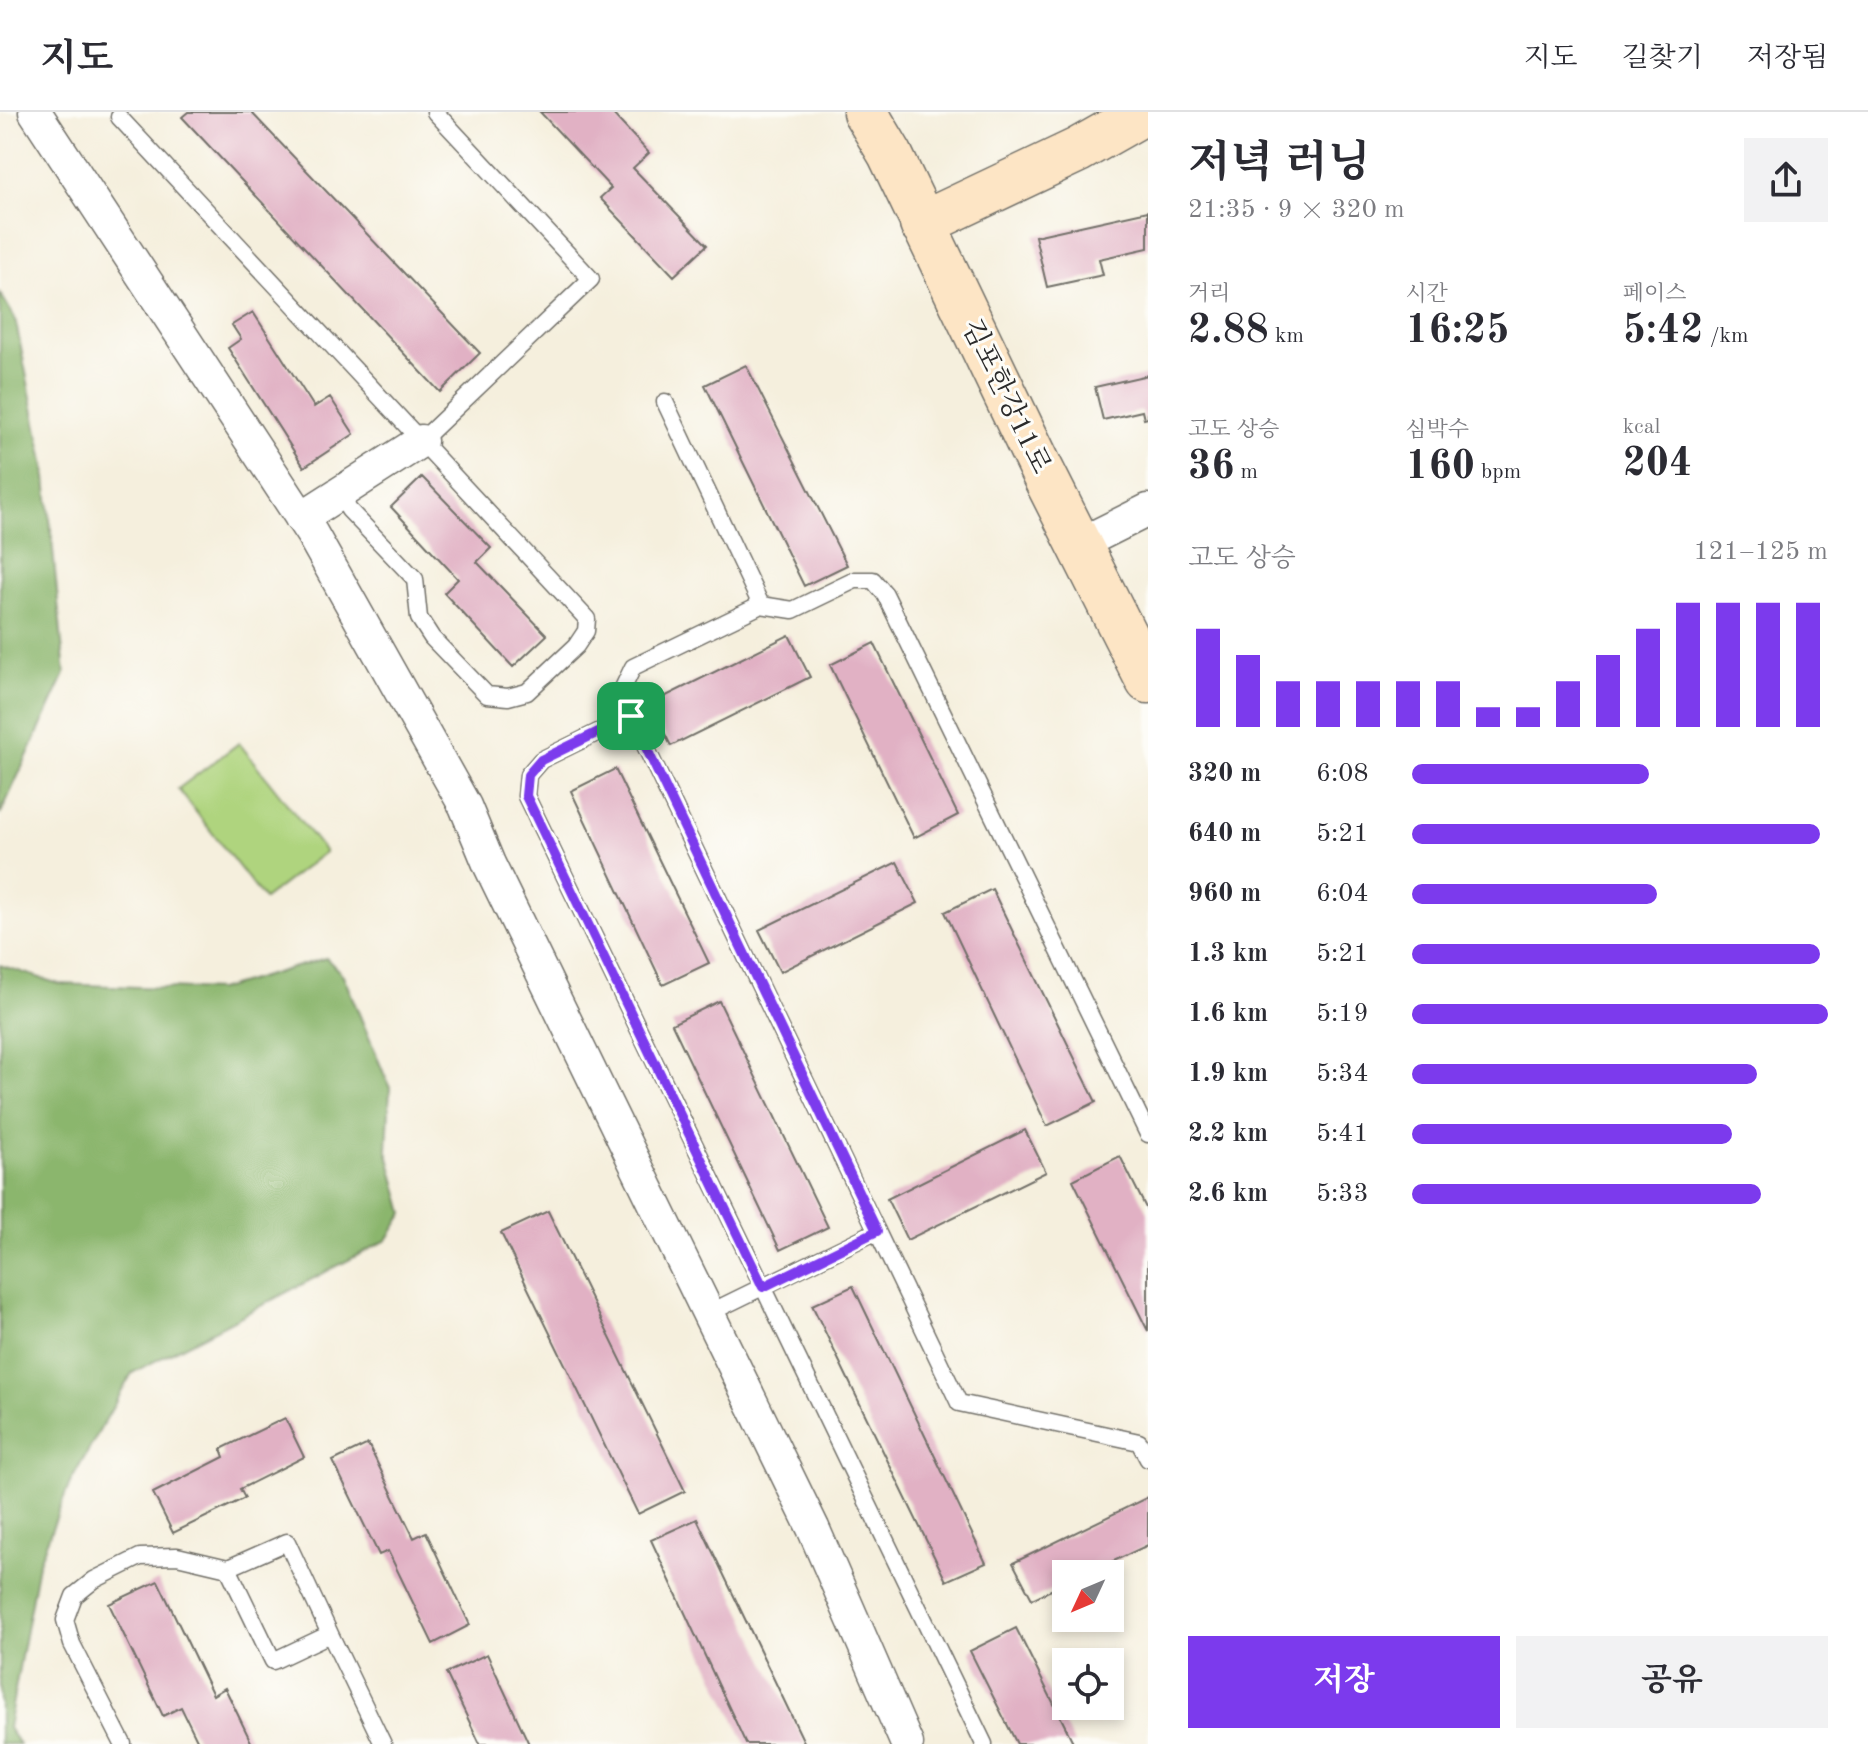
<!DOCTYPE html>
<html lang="ko">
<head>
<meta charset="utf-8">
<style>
  body { margin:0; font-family:"Old Standard TT","Noto Serif KR",serif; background:#f2f2f3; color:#2b2b33; height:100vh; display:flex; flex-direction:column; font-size:30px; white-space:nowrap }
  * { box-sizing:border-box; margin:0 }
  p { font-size:26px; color:#7c7c81 }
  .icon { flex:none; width:44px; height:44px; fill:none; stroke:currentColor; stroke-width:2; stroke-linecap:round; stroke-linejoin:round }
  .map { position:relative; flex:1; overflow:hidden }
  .drawer { display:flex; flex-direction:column; background:#fff; width:720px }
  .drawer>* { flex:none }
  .needle { width:52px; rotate:226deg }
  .tools { position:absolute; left:1052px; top:1448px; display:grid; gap:16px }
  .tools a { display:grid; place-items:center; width:72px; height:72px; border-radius:0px; background:#fff; box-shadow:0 4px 12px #0003; font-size:40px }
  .pin { position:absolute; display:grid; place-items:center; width:68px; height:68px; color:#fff; margin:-34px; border-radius:16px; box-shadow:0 4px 12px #0006 }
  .round { display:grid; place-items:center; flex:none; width:84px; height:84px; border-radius:0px; background:#f2f2f3 }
  .summary { display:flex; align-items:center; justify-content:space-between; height:136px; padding:0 40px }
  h1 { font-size:44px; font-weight:700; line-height:60px }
  .metrics { display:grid; grid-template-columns:repeat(3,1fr); gap:12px; height:136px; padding:8px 40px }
  .metrics div { display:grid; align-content:center }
  .metrics b { font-size:40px; font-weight:700 }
  .metrics small { font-size:22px; font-weight:400 }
  .metrics p { font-size:22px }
  .chart { height:224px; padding:16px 40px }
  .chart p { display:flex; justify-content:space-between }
  .chart svg { width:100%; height:144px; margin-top:8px; stroke:#7c3aed; stroke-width:6 }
  .action { display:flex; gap:16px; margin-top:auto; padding:16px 40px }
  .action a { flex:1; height:92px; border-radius:0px; background:#7c3aed; color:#fff; font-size:32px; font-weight:700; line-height:92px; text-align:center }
  .action a+a { background:#f2f2f3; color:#2b2b33 }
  ul { padding:0 40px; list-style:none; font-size:26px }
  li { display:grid; grid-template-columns:128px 96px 1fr; align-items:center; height:60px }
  li i { height:20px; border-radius:10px; background:#7c3aed }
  header { display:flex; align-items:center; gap:48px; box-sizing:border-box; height:112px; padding:0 40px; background:#fff; border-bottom:2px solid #e1e1e2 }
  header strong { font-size:38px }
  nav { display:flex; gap:44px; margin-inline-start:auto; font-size:28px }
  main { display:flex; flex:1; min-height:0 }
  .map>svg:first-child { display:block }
</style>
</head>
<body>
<header>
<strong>지도</strong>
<nav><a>지도</a><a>길찾기</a><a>저장됨</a></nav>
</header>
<main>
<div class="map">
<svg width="1148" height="1632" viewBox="0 0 1148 1632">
  <rect width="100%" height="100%" fill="#fdfcf7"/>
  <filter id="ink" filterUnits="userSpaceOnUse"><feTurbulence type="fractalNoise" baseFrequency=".0125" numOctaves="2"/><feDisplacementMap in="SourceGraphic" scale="16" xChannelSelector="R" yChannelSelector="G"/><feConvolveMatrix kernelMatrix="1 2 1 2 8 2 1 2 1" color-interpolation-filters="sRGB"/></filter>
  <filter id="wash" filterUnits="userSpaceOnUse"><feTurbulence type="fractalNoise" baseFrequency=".006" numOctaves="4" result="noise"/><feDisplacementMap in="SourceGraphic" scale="32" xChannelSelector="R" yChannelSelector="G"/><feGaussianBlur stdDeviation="1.8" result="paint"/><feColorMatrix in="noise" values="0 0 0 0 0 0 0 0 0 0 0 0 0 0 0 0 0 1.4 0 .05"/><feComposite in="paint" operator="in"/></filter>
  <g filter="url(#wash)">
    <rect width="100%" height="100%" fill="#f5efdd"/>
    <path fill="#afd47e" stroke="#6d8054" stroke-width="2" d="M239,631l86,109 -61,47 -86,-110z"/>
    <path fill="#8bb66d" stroke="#5b704c" stroke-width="2" d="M0,181l15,25 30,149 20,207 -65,141z
      M326,846l17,17 47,113 -3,62 17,63 -17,27 -255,133 -62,110 -32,81 -30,164 11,16h-19v-779l59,19 159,6z"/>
    <g id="blocks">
      <path fill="#e1b1c4" d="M188,0h63l229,241 -40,39 -258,-275z
        M540,0h71l38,41 -16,15 74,77 -33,31 -74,-78 11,-10z
        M1148,99v37l-49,11 4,16 -56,12 -12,-51z
        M253,200l61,95 16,-10 24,37 -50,33 -76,-119 13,-9 -9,-14z
        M746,253l101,200 -43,21 -99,-201z
        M1148,263v43l-4,1 -2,-8 -39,9 -8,-33z
        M422,365l69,71 -14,14 70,73 -34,32 -69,-74 14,-14 -67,-72z
        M789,523l21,42 -139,69 -21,-42z
        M874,531l84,172 -44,23 -84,-173z
        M615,657l94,194 -46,22 -92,-194z
        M897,750l21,41 -138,69 -21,-42z
        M992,777l104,213 -49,24 -102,-214z
        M719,889l109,226 -48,23 -108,-226z
        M1025,1018l21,42 -139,68 -20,-41z
        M1120,1044l28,56v119l-75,-151z
        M548,1099l137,280 -47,23 -137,-281z
        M853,1174l133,277 -40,18 -134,-276z
        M285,1306l19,39 -64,32 5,9 -72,35 -20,-40 71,-36 -3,-8z
        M368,1332l46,94 12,-6 44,93 -37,19 -45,-93 -9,4 -46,-94z
        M1148,1385v48l-62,29h-20v9l-34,16 -19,-36z
        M697,1407l108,225h-59l-95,-204z
        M158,1469l55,114 12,-7 27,56h-53l-18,-37 -18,9 -54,-112z
        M1016,1516l58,116h-57l-47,-93z
        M487,1542l42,90h-49l-34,-71z"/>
    </g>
  </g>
  <g filter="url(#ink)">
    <use href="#blocks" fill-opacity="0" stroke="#727069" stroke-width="2"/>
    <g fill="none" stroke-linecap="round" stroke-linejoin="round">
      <g stroke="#727069" stroke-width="19">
        <path id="lane" d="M119,5l468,502 -1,12 -10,15 -49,46 -19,5 -21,-2 -55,-57 -13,-20 -4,-39 -66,-69 -10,-17
          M665,290l96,203
          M421,329l170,-162 -156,-167
          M631,604l-90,44 -13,15 -2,21 458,948
          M1148,1022l-263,-540 -12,-14h-18l-62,30 -32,-5 -128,62 -10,21 8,28 328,687 180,39 9,17
          M709,1201l168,-82
          M330,1522l53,110
          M123,1632l-51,-100 -7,-24 9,-24 20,-16 46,-23 37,-1 51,12 45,93 57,-27 -43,-92 -59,26"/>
      </g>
      <g stroke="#727069" stroke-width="35">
        <path id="street" d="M35,0l277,422 153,272 24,58 324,664 94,216
          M301,406l120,-77
          M1088,428l60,-30"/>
      </g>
      <g stroke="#727069" stroke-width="47">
        <path id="secondary" d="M865,0l25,42 151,315 107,212
          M922,112l156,-74 67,-38"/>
      </g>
      <use href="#lane" stroke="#fff" stroke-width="16"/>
      <use href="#street" stroke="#fff" stroke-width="32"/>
      <use href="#secondary" stroke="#fde5c5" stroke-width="44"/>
    </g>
  </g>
  <g fill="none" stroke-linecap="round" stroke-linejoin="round" filter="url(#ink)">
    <g stroke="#fff" stroke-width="16">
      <path id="route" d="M631,604l246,515 -114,56 -237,-491 2,-21 13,-15z"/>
    </g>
    <use href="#route" stroke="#7c3aed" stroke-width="10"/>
  </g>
  <g text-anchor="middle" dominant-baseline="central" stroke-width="6" stroke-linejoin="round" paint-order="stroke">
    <g font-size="28" fill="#2b2b2b" stroke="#fdfcf7">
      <text transform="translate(1005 285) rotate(64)">김포한강11로</text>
    </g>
  </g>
</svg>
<div class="tools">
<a><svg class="needle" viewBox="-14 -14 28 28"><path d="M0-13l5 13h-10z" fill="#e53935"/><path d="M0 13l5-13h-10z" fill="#7c7c81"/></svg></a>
<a><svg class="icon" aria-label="locate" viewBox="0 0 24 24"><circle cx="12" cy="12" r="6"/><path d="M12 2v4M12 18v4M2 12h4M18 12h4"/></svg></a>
</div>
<div class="pin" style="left:631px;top:604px;background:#1e9e55"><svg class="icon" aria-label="arrive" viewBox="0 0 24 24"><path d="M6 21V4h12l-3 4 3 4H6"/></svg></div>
</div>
<section class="drawer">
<div class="summary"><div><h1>저녁 러닝</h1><p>21:35 · 9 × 320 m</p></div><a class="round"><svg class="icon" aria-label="share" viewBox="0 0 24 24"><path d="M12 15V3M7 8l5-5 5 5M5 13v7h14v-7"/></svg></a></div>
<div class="metrics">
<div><p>거리</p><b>2.88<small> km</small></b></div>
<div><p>시간</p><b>16:25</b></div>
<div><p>페이스</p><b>5:42<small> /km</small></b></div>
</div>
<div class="metrics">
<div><p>고도 상승</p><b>36<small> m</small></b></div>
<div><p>심박수</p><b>160<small> bpm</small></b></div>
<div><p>kcal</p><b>204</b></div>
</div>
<div class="chart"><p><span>고도 상승</span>121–125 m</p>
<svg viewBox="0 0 160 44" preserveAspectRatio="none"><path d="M5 44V14M15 44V22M25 44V30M35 44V30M45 44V30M55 44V30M65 44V30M75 44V38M85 44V38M95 44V30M105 44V22M115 44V14M125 44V6M135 44V6M145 44V6M155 44V6"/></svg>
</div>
<ul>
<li><b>320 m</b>6:08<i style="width:57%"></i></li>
<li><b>640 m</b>5:21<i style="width:98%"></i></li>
<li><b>960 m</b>6:04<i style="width:59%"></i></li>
<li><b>1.3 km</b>5:21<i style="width:98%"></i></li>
<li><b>1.6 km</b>5:19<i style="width:100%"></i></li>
<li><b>1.9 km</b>5:34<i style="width:83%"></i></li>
<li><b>2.2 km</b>5:41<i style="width:77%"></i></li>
<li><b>2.6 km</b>5:33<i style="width:84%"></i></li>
</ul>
<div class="action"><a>저장</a><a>공유</a></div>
</section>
</main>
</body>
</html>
